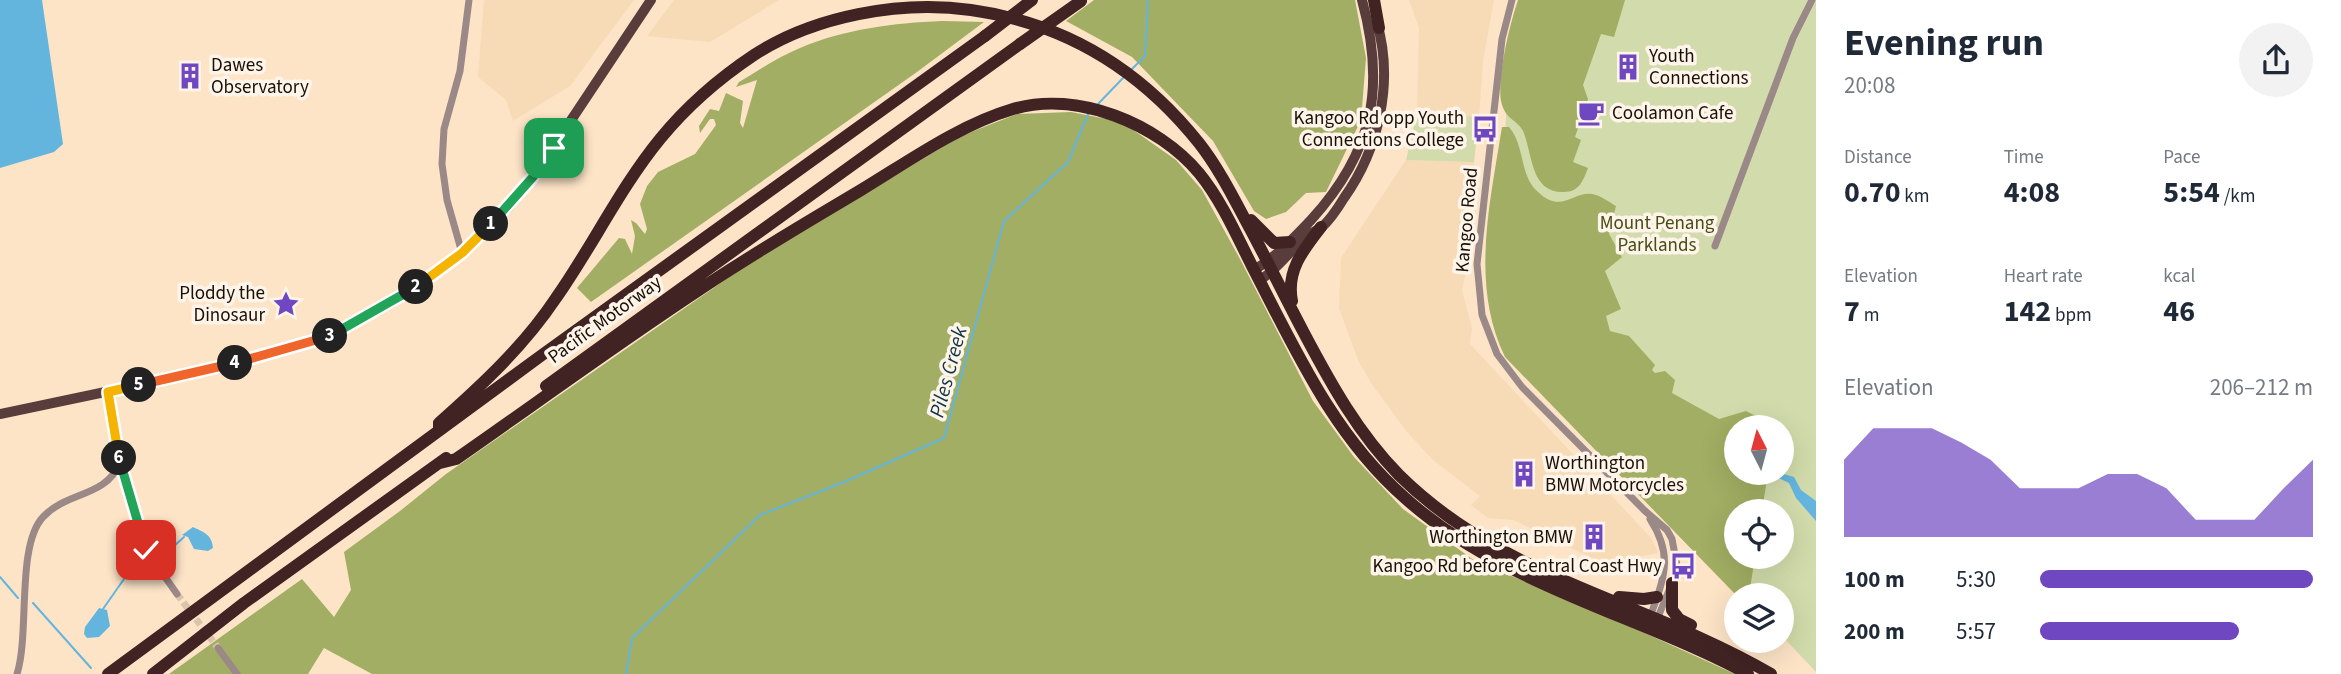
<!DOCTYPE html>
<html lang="en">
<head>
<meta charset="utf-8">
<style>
  body { margin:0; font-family:"Source Sans 3",sans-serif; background:#f2f2f3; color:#1f2937; height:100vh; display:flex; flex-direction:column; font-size:26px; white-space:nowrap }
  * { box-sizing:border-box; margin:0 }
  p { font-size:23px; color:#747a83 }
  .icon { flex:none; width:38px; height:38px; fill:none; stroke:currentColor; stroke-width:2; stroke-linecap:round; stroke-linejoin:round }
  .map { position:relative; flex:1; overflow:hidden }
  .sheet { display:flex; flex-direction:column; background:#fff; width:525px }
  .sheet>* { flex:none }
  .needle { width:46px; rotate:354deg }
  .buttons { position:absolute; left:1724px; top:415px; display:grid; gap:14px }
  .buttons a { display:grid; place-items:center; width:70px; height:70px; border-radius:50%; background:#fff; box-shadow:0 7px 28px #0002; font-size:35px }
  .pin { position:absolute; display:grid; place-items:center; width:60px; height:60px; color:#fff; margin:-30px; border-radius:14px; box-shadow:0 4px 10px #0006 }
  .km { position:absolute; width:35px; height:35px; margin:-18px; border-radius:50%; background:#222; color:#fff; font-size:19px; line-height:35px; text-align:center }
  .round { display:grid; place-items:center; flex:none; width:74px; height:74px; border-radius:37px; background:#f2f2f3 }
  .headline { display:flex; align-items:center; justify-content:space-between; height:119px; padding:0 28px }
  h1 { font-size:38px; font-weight:700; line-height:52px }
  .figures { display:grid; grid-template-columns:repeat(3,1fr); gap:10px; height:119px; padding:7px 28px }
  .figures div { display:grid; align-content:center }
  .figures b { font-size:30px; font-weight:700 }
  .figures small { font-size:19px; font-weight:400 }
  .figures p { font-size:19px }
  .chart { height:196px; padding:14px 28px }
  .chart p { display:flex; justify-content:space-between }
  .chart svg { width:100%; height:126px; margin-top:7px; fill:#6f48c1; opacity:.7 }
  ul { padding:0 28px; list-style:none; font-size:23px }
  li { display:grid; grid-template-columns:112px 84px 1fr; align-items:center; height:52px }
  li i { height:18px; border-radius:9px; background:#6f48c1 }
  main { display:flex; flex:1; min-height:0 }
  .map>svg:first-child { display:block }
</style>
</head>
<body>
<main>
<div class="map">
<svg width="1816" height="674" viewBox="0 0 1816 674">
  <rect width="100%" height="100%" fill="#fde4c7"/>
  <path fill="#f7dab6" d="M484,0h150l-64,86 -57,35 -7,-21 -28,-23z
    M674,0h105l-69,42 -63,-6z
    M1409,0h85l-11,61 -4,56 -62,-4 2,-85z
    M1406,160l68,2 -6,99 -6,29 10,38 -2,16 182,195 6,14 -55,11 -89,-44 -26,-2 -17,-13 9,-9 -47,-36 -26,-28 -36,-49 -13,-23 -19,-52 2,-50z"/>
  <path fill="#d2dbab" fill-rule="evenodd" d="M1527,0h289v672l-34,-36v-41h-41l-236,-460 4,-71zM1736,427h46v45h-46zM1736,511h46v45h-46z
    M1417,113l62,4 -5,45 -68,-2z"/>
  <path fill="#a2ae63" d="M1094,0h261l11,58 -5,62 -35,72 -20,1 -20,19 -20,7 -12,-8 -41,-70 -81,-84 -66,-36z
    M1518,0h107l-11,37 -13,-3 -18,51 5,14 -13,38 6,3 -8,22 15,6c-5,13 -9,24 -24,24 -34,1 -31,-38 -41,-61 -6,-12 -18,-11 -22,-30 -4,-25 9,-77 17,-101z
    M942,21l42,1 -67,50 -326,230 -14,-14 42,-50 6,1 7,15 3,-18 -4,-16 5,3 9,11 2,-5 -7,-25 7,-18 11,-14 37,-18 21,-29 -2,-6h-4l-10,14 -1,-7 11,-17 9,2 7,-18 17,8 -3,22 3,5 14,-48 -21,7 3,-5c20,-12 39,-25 61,-34 45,-19 93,-25 142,-27z
    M1071,112l51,10 54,38 26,30 38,69 73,142 41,56 49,52 72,52 119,49 141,64h-1363l-48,-26 -16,26h-139l133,-95 32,38 17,-27 -7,-38 56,-41 46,-37 302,-210 213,-128 56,-22z
    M1502,127h7c16,18 10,47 28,64 24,24 36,0 55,3 8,1 17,8 24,12l-7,28 13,23 -17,14 16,38 -15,7 4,15 19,5 26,29 -3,5 3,3 10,-2 10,9 -3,13 47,26 27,-8 16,8 -3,8h-23v45l32,1 -6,38h-26v45l19,1 -6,38h-13l-231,-238c-35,-72 -15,-154 -3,-230z"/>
  <path fill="#64b5de" d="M0,0h42l21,144 -9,8 -54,16z
    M1768,473h12l14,4 7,13 15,11v20l-20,-23 -7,-15z
    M193,527c10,5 19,7 20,21l-5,3 -14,-2 -6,-12 -6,-2z
    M99,608l8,2 3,16 -11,11 -12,1 -3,-4 1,-7z"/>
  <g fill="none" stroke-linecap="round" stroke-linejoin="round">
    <path stroke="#64b5de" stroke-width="2" d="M1131,70l14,-14 3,-56
      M1097,105l27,-28
      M152,556l21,-9 11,-10
      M0,577l18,21
      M33,603l58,65
      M103,609l28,-40 16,-10
      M626,674l6,-36 128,-123 84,-33 100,-44 60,-217 64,-59 20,-48"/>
    <path stroke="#dbc4aa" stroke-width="7" stroke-dasharray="7 3.5" stroke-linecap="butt" d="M177,594l41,54"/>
    <path stroke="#9b8988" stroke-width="7" d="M1512,0l-10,39 -25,225 5,51 15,39 25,33 122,123 23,20 5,9 5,27 -5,17 -16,39
      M1715,246l78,-208 19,-38
      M462,253l-15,-53 -5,-36 2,-35 16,-58 9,-71
      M108,392l12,71 26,87 31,44
      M1650,519c24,37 14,59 0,98
      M218,648l19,26
      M17,674c13,-41 -1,-128 26,-157 24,-26 62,-19 77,-54"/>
    <path stroke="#593d3c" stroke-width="10" d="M1254,270c22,-13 40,-32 57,-50 62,-68 75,-132 51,-220
      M1260,280c19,-12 30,-30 47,-44 4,-3 9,-5 14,-8 9,-8 17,-20 23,-30 35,-49 50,-116 33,-175
      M0,414l224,-47 111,-33 73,-42 54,-39 45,-44 25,-30 119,-179"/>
    <path stroke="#412323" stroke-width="12" d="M1374,0l5,28
      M1251,220l23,23 16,-1
      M1292,301c-6,-30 11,-51 29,-74
      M546,386l474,-342
      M439,430v-7c43,-38 85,-77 117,-125 36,-51 64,-110 104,-159 27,-33 58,-60 94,-84 60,-39 146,-55 217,-45 93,13 169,59 228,133 22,28 38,62 55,93 17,32 33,65 50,97 27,51 54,100 95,142 106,105 247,126 372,199
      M440,463l16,-4c79,-55 157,-112 237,-165 54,-37 111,-70 168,-104 48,-29 98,-65 152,-81 64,-19 145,15 186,64 22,27 37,61 53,93 43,83 81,169 153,232 97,87 231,116 343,176
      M1672,583v27l7,9 12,6
      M1619,597l25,2 13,-2
      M108,674l434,-319 443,-319
      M153,674l91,-71 202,-145"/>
    <path stroke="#412323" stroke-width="12" d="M985,36l47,-36
      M1020,44l61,-43"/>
  </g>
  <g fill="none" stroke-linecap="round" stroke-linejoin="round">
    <g stroke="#fff" stroke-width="14">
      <path id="split-1" d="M491,224l41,-46 22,-30"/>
    </g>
    <g stroke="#fff" stroke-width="14">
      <path id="split-2" d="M416,287l46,-34 29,-29"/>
    </g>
    <g stroke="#fff" stroke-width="14">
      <path id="split-3" d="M330,336l86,-49"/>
    </g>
    <g stroke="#fff" stroke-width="14">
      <path id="split-4" d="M235,363l95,-27"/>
    </g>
    <g stroke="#fff" stroke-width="14">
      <path id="split-5" d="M139,385l96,-22"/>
    </g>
    <g stroke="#fff" stroke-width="14">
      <path id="split-6" d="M119,458l-11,-66 31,-7"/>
    </g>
    <g stroke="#fff" stroke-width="14">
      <path id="split-7" d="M119,458l27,92"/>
    </g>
    <use href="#split-1" stroke="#22a559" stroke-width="9"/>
    <use href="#split-2" stroke="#f5b400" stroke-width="9"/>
    <use href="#split-3" stroke="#22a559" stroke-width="9"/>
    <use href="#split-4" stroke="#f0652b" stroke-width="9"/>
    <use href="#split-5" stroke="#f0652b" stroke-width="9"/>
    <use href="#split-6" stroke="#f5b400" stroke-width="9"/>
    <use href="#split-7" stroke="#22a559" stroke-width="9"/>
  </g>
  <defs>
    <g id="building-bare" transform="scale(2.1)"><path d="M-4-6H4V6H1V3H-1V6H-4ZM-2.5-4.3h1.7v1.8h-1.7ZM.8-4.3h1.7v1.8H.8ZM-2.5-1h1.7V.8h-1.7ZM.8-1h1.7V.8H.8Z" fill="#6f48c1" stroke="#fef4e9" stroke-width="2.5" paint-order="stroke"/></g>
    <g id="cafe-bare" transform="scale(2.1)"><path d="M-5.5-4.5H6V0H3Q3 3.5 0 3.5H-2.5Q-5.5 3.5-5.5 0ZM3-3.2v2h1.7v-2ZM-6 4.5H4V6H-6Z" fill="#6f48c1" stroke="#fef4e9" stroke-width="2.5" paint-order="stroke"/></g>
    <g id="bus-bare" transform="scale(2.1)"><path d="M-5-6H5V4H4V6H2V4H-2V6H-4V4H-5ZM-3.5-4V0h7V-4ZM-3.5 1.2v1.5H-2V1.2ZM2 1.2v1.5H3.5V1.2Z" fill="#6f48c1" stroke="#fef4e9" stroke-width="2.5" paint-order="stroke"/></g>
    <g id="sight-bare" transform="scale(2.1)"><path d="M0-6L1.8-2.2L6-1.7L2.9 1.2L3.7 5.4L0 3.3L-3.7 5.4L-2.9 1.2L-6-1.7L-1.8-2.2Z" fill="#6f48c1" stroke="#fef4e9" stroke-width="2.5" paint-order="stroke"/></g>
  </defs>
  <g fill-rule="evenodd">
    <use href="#building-bare" x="1628" y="67"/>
    <use href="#building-bare" x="190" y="76"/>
    <use href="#cafe-bare" x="1591" y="113"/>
    <use href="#bus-bare" x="1485" y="129"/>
    <use href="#sight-bare" x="286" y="304"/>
    <use href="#building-bare" x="1524" y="474"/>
    <use href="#building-bare" x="1594" y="537"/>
    <use href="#bus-bare" x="1683" y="566"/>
  </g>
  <g text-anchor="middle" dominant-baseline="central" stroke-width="7" stroke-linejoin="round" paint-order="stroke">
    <g font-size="19" fill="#191006" stroke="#fef4e9" text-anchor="start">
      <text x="1649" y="56">Youth<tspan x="1649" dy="22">Connections</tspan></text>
      <text x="211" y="65">Dawes<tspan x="211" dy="22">Observatory</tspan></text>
      <text x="1612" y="113">Coolamon Cafe</text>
      <text x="1464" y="118" text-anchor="end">Kangoo Rd opp Youth<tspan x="1464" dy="22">Connections College</tspan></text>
      <text x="265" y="293" text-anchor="end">Ploddy the<tspan x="265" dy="22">Dinosaur</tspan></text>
      <text x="1545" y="463">Worthington<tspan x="1545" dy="22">BMW Motorcycles</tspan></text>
      <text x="1573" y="537" text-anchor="end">Worthington BMW</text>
      <text x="1662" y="566" text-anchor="end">Kangoo Rd before Central Coast Hwy</text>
    </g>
    <g font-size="19" fill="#191006" stroke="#fef4e9">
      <text transform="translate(1467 220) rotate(-85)">Kangoo Road</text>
      <text transform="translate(605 320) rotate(-36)">Pacific Motorway</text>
    </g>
    <g font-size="19" fill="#464d15" stroke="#fef4e9">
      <text x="1657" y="223">Mount Penang<tspan x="1657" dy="22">Parklands</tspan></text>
    </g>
    <g font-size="21" font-style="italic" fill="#0f3446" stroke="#fef4e9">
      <text transform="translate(948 372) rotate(-75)">Piles Creek</text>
    </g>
  </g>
</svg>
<div class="buttons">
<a><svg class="needle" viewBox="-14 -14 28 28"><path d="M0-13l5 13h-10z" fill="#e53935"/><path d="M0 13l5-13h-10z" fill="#747a83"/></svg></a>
<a><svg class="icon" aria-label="locate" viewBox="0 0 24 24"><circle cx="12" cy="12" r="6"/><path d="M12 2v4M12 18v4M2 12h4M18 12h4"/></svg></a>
<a><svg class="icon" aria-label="layers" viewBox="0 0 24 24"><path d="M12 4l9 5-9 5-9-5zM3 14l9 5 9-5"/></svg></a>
</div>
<div class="pin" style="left:554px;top:148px;background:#1e9e55"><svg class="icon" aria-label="arrive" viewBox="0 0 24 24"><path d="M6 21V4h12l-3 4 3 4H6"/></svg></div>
<div class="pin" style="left:146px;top:550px;background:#d93025"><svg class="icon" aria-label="check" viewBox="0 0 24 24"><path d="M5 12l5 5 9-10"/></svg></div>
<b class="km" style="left:491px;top:224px">1</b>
<b class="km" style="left:416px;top:287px">2</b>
<b class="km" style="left:330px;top:336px">3</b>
<b class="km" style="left:235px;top:363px">4</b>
<b class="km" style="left:139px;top:385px">5</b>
<b class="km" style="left:119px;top:458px">6</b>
</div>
<section class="sheet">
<div class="headline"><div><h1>Evening run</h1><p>20:08</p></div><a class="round"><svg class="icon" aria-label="share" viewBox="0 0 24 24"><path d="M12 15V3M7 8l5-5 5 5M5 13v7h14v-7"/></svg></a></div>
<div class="figures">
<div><p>Distance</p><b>0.70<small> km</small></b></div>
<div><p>Time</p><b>4:08</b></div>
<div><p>Pace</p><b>5:54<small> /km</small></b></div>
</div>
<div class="figures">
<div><p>Elevation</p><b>7<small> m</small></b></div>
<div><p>Heart rate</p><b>142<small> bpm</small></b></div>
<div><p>kcal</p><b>46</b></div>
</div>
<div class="chart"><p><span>Elevation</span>206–212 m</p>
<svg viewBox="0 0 160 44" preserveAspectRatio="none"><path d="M0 44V17L10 6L20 6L30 6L40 11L50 17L60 27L70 27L80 27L90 22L100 22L110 27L120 38L130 38L140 38L150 27L160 17V44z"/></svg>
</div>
<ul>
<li><b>100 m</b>5:30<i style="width:100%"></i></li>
<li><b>200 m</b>5:57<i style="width:73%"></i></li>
</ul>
</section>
</main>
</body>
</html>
